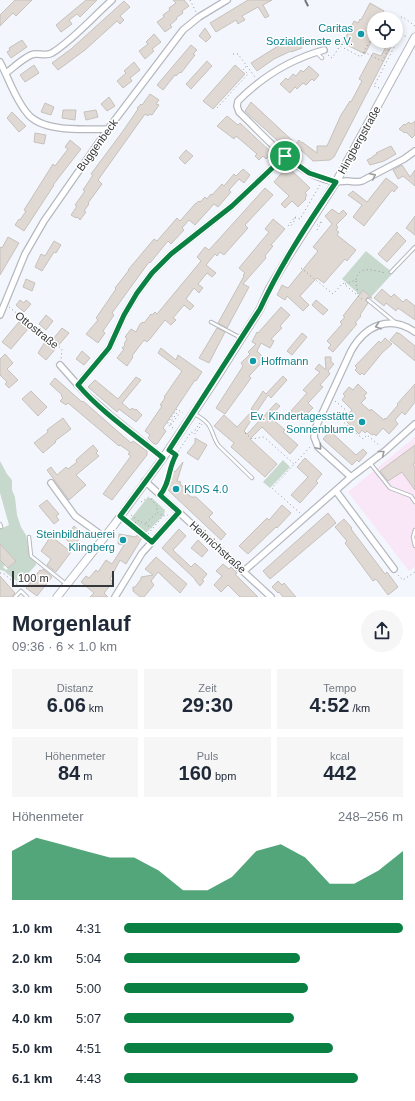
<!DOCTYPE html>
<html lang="de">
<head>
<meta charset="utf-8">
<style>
  body { margin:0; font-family:Arial,sans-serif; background:#f6f6f7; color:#1f2937; height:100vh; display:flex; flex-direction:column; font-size:15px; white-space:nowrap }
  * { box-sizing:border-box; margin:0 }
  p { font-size:13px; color:#747a83 }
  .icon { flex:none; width:22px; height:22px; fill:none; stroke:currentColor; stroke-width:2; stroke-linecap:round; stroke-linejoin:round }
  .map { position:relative; height:597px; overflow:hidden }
  .sheet { display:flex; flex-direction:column; background:#fff; flex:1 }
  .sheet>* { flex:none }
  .controls { position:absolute; left:367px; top:12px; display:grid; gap:8px }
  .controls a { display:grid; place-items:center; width:36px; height:36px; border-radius:50%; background:#fff; box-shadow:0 2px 6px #0003; font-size:20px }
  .scale { position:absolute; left:12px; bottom:10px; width:102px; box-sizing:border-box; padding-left:4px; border:2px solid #36373a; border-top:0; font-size:11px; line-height:14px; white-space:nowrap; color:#36373a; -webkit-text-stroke:3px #fff; paint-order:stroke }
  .pin { position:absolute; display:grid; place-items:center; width:34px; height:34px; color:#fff; margin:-17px; border:2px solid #fff; border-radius:50%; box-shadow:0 1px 4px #0007 }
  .round { display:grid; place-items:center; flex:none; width:42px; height:42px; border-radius:21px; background:#f6f6f7 }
  .headline { display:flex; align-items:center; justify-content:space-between; height:68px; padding:0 12px }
  h1 { font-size:22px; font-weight:800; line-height:30px }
  .figures { display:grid; grid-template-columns:repeat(3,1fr); gap:6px; height:68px; padding:4px 12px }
  .figures div { display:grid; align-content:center; border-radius:0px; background:#f6f6f7; text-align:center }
  .figures b { font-size:20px; font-weight:800 }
  .figures small { font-size:11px; font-weight:400 }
  .figures p { font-size:11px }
  .chart { height:112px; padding:8px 12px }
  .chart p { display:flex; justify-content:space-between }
  .chart svg { width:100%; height:72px; margin-top:4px; fill:#0b8043; opacity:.7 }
  ul { padding:0 12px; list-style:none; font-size:13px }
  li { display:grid; grid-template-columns:64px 48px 1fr; align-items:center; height:30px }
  li i { height:10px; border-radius:5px; background:#0b8043 }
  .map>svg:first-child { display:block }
</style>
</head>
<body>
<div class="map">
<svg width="415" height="597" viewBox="0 0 415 597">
  <rect width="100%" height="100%" fill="#f3f7fd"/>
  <path fill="#f9e6f6" d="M415,437v130l-6,4 -61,-79z"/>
  <path fill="#c7d9cd" d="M366,251l27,22 -22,24 -11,-2 -18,-16z
    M283,460l7,7 -20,21 -7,-6z
    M0,461l7,13 5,6v10l3,7 2,18 4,12 5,8 4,22 6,6v2l-17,18 -15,-12 -4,-1v-10l5,5 -2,2 3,3 10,-9 -16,-17v-15l9,-4 -9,-32z
    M147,498h5l13,12 -1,5 -19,19 -16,-13z"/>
  <path fill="#dfd8d3" stroke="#c7c1bc" d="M15,0h17l-16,16 -3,-3 -13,13v-11z
    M86,0h11l-17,17 -3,-3 -8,6 3,4 -11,8 -5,-7z
    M173,0h11l5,6 -7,5 1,2 -7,5 1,1 -7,6 2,2 -7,5 -8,-10 7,-5 -1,-2 7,-5 -1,-2 7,-5z
    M248,0h24l-9,5 6,11 -4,2 -7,-11 -16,9 3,4 -4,2 -3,2 -2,-4 -20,12 -6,-9z
    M124,1l6,6 -10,9 4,4 -4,4 -3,-3 -32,29 -27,20 -6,-7 19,-14z
    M370,3l14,8 -5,8h-5v17l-9,18 -22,-11 11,-22 4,2 2,-4 1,1z
    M205,28l6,9 -5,5 -7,-6z
    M154,34l7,8 -9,7 2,2 -9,8 -6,-8 9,-7 -2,-2z
    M297,38l5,10 -11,4v-1l-17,8 -17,12 -6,-8 27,-17z
    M22,40l5,7 -16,11 -4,-6 3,-2 -1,-2z
    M389,41h5l-60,116 -4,3 -17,1 -12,-11 -3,4 -6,-6 -3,3 -44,-40 6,-9 45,42 3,-4 3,3v-1l15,11v-7h10l14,-31 9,-14 1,1 2,-4 9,-17 -3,-2 14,-26 8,3z
    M191,45l6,5 -4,4 2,1 -14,18 -1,-1 -4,4 -1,-1 -12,15 -6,-5z
    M207,61l5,5 -21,23 -5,-5z
    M134,62l6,8 -10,8 2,3 -9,7 -6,-7 9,-8 -2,-2z
    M34,65l5,8 -14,9 -5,-7z
    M235,65l10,9 -32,35 -10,-8z
    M309,66l10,9 -5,6 -2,-2 -6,6 -3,-2 -6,6 -2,-2 -5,6 -10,-9 6,-6 2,2 5,-6 3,2 5,-6 2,2z
    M150,94l9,6 -3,4 3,1 -7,10 -3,-1 -1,2 -3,-2 -47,66 4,4 -14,19 1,1 -5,7 2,1 -6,8 -3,-3 -1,1 -5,-3 6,-9 -2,-1 10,-14 -2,-1 10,-15 -2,-1 32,-43 15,-22 -1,-1 4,-4 1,1z
    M109,97l6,9 -8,5 -6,-7z
    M45,103l9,4 -3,8 -10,-3z
    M63,110h13l-1,10 -13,-2z
    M96,110l2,7 -12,3 -2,-8z
    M12,112l14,14 -7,6 -12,-14z
    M227,116l11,9 2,-2 32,30 -6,6 -3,-3 -4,4 -4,-4 2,-2 -21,-18 -2,3 -17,-13z
    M415,121v14l-3,3 -6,-6 -1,1 -6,-4 5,-5 1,1 4,-3 2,2z
    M35,133l11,2 -2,9 -10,-2z
    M70,140l11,9 -28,36h1l-30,46 -9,-6 4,-6 1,1 6,-9 -2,-1 24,-38 5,-8 2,2 13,-17 -3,-2z
    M391,146l5,8 -12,7 -14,4 -3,-5 6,-3v-1l4,-2 -1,-1z
    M186,150l7,6 -8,8 -6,-6z
    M402,165l8,12 5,-7v16l-12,-10 -5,3 -5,-9z
    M286,168l4,3 1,-1 19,18 -5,5 2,2 -2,3 1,1 -8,8 -6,-6 -7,7 -4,-4 8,-8 -15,-14z
    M243,169l7,6 -6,8 -5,-4 -10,11 2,2 -13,15 -4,-3 -19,21 -6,-5 -7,8 2,2 -13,14 -3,-3 -18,22 -1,-1 -37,51 2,2 -11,16 2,2 -7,10 -12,-9 12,-14 -2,-2 20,-29 -1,-1 14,-18h-1l26,-31 3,2 20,-23 3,3 15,-17 4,-3 1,1 5,-5 2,2 4,-5 1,1 10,-11 2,2 10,-12 2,2z
    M386,178l12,9 -4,5 -2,-2 -28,36 -11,-9 9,-12 -14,-10 5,-4 14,11z
    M265,188l8,7 -28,30 3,3 -24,27 -4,-3 -3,4 -2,-2 -9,11 10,8 -4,4 -5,-4 -9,11 5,4 -2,2 -2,3 -5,-5 -8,11 8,7 -4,4 -6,-5 -11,13 3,2 -5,5 -6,-5 -15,19 -3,3 -3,-2 -12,16 1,1 -6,9 -10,-8 7,-9 -2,-1 3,-3 -1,-1 3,-5 -2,-2 6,-8 5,3 4,-8 3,-2 1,1 7,-9 1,1 3,-3 2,2 44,-53 -4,-4 8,-10 4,3z
    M332,209l7,5 4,-4 4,4 -11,11 2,2 -2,3 3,2 -2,3 19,15 -9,11 -2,-2 -21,24 -7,-5 -5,5 -12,13 9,9 -6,6 -16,-15 -2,4 -8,-5 5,-10 6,3 30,-37 -5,-4 19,-23 -7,-8z
    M415,216v19l-9,-7z
    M273,219l12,10 -14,16 2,1 -8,10 1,2 -23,26 6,3 -22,41 -9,-5 26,-47 -1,-1 2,-2 -6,-5 30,-36 -4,-3z
    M397,232l9,9 -19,21 -9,-8z
    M8,237l11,6 -19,32v-28l2,1z
    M54,241l7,4 -5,8 -2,-1 -12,19 -7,-4 6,-13 4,2z
    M26,279l9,4 -3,8 -9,-4z
    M382,289l9,8 3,-3 9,8 3,-3 9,7v14l-17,-12 -2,3 -10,-8 -2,3 -10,-8z
    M363,290l9,8 -4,-1 -2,2v2l2,2 -8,12 1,1 -6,7 2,1 -24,28 -5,-4 3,-3 -4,-4 15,-17 -2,-2 5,-5 -2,-1z
    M20,300l4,3 2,-3 5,4 -7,8 -8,-7z
    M316,300l12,10 -5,5 -11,-10z
    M281,307l9,8 -10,11 2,2 -11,11 3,2 -4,7 -9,-5 -4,8 8,8 -16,17 2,2 -26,36 -9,-6 27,-42 -2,-3 9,-9 -2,-2 8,-8 -4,-2 5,-10 1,1z
    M46,315l7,6 -7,9 -7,-6z
    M19,322l9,7 -17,20 -9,-7z
    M62,328l7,5 -23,27 -8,-7 7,-11 3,3z
    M217,328l8,4 -16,31 -10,-5z
    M397,332l1,2 1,-1 16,13v15l-25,-21z
    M302,333l5,4 -15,18 -5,-4z
    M385,338l7,6 -10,9 -18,22 -2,-2 -2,2 -5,-5 2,-2 -2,-2 24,-25 2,2z
    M161,348l15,12 2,-5 24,17 -6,9 -1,-1 -32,48 3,3 -9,13h-3l-6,-6 2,-3 -5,-4 17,-25 -2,-1 5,-7 -1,-1 18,-26 -24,-18z
    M82,351l8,7 -6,7 -8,-6z
    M5,354l8,9 -6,6 11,11 -9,8 -4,-4 2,-2 -7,-7v-16z
    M325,357h6v5l3,2 -6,7 2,3 -10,11 3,2 -15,16 5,5 -13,13 -10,-9 17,-19 -4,-3 17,-18 -5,-3 4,-5 7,6z
    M283,376l4,4 -16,18 -3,-3 -24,36 3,3 29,-31 4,3 -10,11 15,13 -2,2 15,13 -8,9 -28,-27 -12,12 27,25 -12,13 -34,-30 3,-4 -20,-17 10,-11 13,12 16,-17 -2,-1 12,-18 3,3z
    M136,377l5,3 -19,23 8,7 2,-2 3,2 1,-1 6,6 -6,7 -17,-13 -2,3 -29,-25 7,-7 23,19z
    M55,378l27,24 1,-1 48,42 2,-2 14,10v4l-35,45 -9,-6 28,-38 -3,-2 2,-2 -10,-7 -1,1 -51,-43 -2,2 -6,-4 3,-3 -2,-2 1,-1 -12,-11z
    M358,384l9,9 -3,3 2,2 -5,5 9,8 1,-2 13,11 1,-2 1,1 12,-14 -1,-1 18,-20v18l-10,13 -3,-3 -7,8 3,4 -9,10 -6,-6 -7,8 -2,-2 -2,1 -5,-4 -2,2 -3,-3 -3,4 -15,-15 8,-9 -10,-10 3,-4 -2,-2 6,-7 4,3z
    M31,391l16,16 -9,9 -16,-17z
    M63,418l8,11 -16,12 1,1 -13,11 -9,-10 14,-11 -1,-2z
    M330,431l26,24 7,-6 4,4 -8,9 -2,-2 -5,5 -29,-26z
    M195,438l12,7 -9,15 -11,-7 8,-10z
    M93,445l5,6 -2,2 3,3 -23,19 10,10 -17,15 -22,-30 4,-3 6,8 9,-8 2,2 9,-7 -1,-2z
    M415,445v18l-2,1 2,4v22l-13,-18 -14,9 -8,-10z
    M305,458l17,16 -6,7 2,2 -18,20 -9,-8 17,-18 -11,-10z
    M183,462l-6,19 4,1 -1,2 5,4 -1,3 7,6h5l17,16 -4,4 17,17 -5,6 -53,-50 -2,-3 5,-18 4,3z
    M47,500l12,14 -3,2 3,4 -5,4 -15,-18z
    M282,505l9,8 -14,15 -1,-1 -28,27 -9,-8 28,-28 2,2z
    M328,513l8,10 -66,56 -7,-8z
    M344,519l8,9 -1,1 34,45 2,-2 11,15 -10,8 -12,-16 -3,2 -28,-38 2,-2 -12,-14z
    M74,526l9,8 -10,13 -8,-9z
    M179,529l7,7 -13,14 18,17 4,-4 12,11 -5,6 2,1 -4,5 -5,-6v-1l-33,-31z
    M119,534l17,3 1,-2 5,3 -16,26 -6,-4 -10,19 3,3 -9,11 4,4h-18l4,-4 -13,-11 5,-6 3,2 7,-8 2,2 8,-12 6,4 12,-19 -6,-1z
    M51,536l20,16 -15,20 -9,-7 4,-6 -10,-8z
    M198,540l10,10 -6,7 -11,-9z
    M0,544l16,17 -8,7 -8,-8z
    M156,557l31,27 -7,9 -22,-21 -7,9 3,4 -10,12h-4l-7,-6v-4h2l6,-8v-2l12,-2 -8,-6z
    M223,564l6,5 2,-2 6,6 -2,1 23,23h-18l-12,-12 -7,7 -7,-7 8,-9 -6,-5z
    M43,569l9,8 -15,19 -11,-8 14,-18 2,1z
    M0,576l15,17 -3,4h-12z
    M278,581l4,4 2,-2 12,14h-13l-4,-5 -1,1 -6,-6z"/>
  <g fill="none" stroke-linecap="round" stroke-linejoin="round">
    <g stroke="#b5b8bf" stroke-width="4.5">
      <path id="service" d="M316,52l6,6
        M391,272l24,-25
        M368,300l28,23
        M211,322l30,16
        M193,413c5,3 11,6 14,10 6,6 6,16 12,23l33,32
        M370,463l20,25 21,8 4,6
        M121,517l30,25
        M0,524l1,3
        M415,530l-2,7 2,9
        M29,537l2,19 35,28
        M15,597l6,-6 6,6"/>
    </g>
    <g stroke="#b5b8bf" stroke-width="8">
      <path id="minor" d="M324,50c-33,9 -62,27 -86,51l-1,5 2,6c28,26 56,63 96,70 3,0 8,-1 12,-1 5,0 9,2 15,0l42,-22 11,-8
        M0,62c9,17 15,37 27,51 15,20 59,16 81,16
        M6,73c7,-5 16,-14 25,-18 7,-3 14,2 21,-2 21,-13 41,-36 60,-53
        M0,315l25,-61 19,-33 64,-92 75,-99 16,-13 28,-17
        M60,365l24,27 25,22 54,44
        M78,385l31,-37 15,-33 13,-22 15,-20 19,-19 61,-48 53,-50
        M351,477l-33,-30 -4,-10 1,-8 36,-78c14,-25 38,-37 64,-19
        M145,481l126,116
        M51,483l24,33 29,21
        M336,491l58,78
        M244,571l107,-94 34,-26 30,-27
        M115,597l27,-44 37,-41"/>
    </g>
    <g stroke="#b5b8bf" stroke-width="9">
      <path id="tertiary" d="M57,597l57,-72 49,-67 49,-73 48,-76 9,-20 19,-32 48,-75 79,-145"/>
    </g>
    <path stroke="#97999e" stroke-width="1" stroke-dasharray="1 3" stroke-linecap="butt" d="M190,0l6,12
      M381,19l22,-2 12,9
      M364,52l18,9 10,-18 -5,-2
      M233,54h5l17,23
      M328,55l4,3 8,-12 21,11 13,-23
      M379,88l-5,-2 27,-52 6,3
      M217,108l31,-34 -5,-5 4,-3
      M295,217l5,2 20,-34
      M288,226l7,-9v3l-5,7
      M317,230l5,-9 -5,4
      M301,268l32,26 10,-11 21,18
      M356,281l2,14
      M345,284l11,-4c2,-16 19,-9 30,-7
      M9,307l53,42 -1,10
      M335,401l12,10 -7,8 23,20 4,-4 13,11
      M177,413l-5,7 -2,6 9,-12
      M200,423l-5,7v4l7,-10
      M173,428l-6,-4 10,-15 6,4
      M245,433l7,6 12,-2 30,27
      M176,455l15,-23 4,2
      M165,490l6,-27 5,-8 -2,-1
      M141,502l8,-5 8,9v6l6,4
      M300,513l-28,-25 39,-42
      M131,515l6,5
      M135,523l3,-3 14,8
      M146,523l11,-10
      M148,534l15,-18 5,-1
      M0,573h3l17,14
      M398,575l5,5 12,-8"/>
    <use href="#service" stroke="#fff" stroke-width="2.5"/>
    <use href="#minor" stroke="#fff" stroke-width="5.5"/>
    <use href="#tertiary" stroke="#fff" stroke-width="7"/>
    <path stroke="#737579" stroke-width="2" stroke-dasharray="7 7" stroke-linecap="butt" d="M305,0l4,8"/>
  </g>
  <defs><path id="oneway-chevron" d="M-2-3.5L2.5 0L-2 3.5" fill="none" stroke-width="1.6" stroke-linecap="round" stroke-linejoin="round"/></defs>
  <g stroke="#9a9b9c">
    <use href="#oneway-chevron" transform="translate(373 176) rotate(-26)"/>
    <use href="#oneway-chevron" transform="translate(378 326) rotate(162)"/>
    <use href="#oneway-chevron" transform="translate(319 447) rotate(50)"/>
    <use href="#oneway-chevron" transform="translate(382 453) rotate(-39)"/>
  </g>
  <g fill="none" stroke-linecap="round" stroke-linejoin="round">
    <g stroke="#fff" stroke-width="8">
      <path id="route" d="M285,156l24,17 27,9c-28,41 -55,82 -76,127l-91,141 7,5c-8,13 -6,29 -16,40l19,17 -27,30 -32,-26 43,-58c-28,-23 -62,-46 -85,-73l31,-37 15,-33 13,-22 15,-20 19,-19 61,-48z"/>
    </g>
    <use href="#route" stroke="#0b8043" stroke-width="5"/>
  </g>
  <g fill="#0f9aa8" stroke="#fff" stroke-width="1.5">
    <circle cx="361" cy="34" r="4"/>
    <circle cx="253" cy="361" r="4"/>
    <circle cx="362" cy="422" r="4"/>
    <circle cx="176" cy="489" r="4"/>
    <circle cx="123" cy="540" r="4"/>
  </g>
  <g text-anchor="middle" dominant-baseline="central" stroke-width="3" stroke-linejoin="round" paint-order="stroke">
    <g font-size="11" fill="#0d838f" stroke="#fff" text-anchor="end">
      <text x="353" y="28">Caritas<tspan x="353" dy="13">Sozialdienste e.V.</tspan></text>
      <text x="261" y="361" text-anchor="start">Hoffmann</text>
      <text x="354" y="416">Ev. Kindertagesstätte<tspan x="354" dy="13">Sonnenblume</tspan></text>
      <text x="184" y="489" text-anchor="start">KIDS 4.0</text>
      <text x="115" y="534">Steinbildhauerei<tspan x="115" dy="13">Klingberg</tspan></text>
    </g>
    <g font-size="11" fill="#36373a" stroke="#fff">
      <text transform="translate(359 140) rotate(-61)">Hingbergstraße</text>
      <text transform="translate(97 145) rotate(-54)">Buggenbeck</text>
      <text transform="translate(37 330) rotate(39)">Ottostraße</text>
      <text transform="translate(218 547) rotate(42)">Heinrichstraße</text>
    </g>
  </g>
</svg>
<div class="controls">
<a><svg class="icon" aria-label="locate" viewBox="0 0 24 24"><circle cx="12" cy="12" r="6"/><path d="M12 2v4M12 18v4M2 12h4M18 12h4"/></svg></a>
</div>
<div class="scale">100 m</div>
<div class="pin" style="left:285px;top:156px;background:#1e9e55"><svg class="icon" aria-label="arrive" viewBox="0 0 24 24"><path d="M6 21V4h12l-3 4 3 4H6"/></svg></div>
</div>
<section class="sheet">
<div class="headline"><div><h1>Morgenlauf</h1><p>09:36 · 6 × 1.0 km</p></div><a class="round"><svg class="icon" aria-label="share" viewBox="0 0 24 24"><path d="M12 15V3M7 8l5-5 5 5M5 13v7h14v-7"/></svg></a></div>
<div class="figures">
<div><p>Distanz</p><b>6.06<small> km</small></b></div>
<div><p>Zeit</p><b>29:30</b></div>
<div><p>Tempo</p><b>4:52<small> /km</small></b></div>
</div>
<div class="figures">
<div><p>Höhenmeter</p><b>84<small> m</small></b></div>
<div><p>Puls</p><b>160<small> bpm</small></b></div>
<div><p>kcal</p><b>442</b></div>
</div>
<div class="chart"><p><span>Höhenmeter</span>248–256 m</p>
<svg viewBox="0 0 160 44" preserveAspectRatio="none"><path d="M0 44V14L10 6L20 10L30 14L40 18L50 18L60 26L70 38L80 38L90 30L100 14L110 10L120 18L130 34L140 34L150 26L160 14V44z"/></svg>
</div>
<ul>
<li><b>1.0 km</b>4:31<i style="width:100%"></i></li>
<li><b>2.0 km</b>5:04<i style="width:63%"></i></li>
<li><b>3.0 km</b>5:00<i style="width:66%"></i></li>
<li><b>4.0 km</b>5:07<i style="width:61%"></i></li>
<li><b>5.0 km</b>4:51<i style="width:75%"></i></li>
<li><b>6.1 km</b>4:43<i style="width:84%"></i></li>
</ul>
</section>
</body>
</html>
